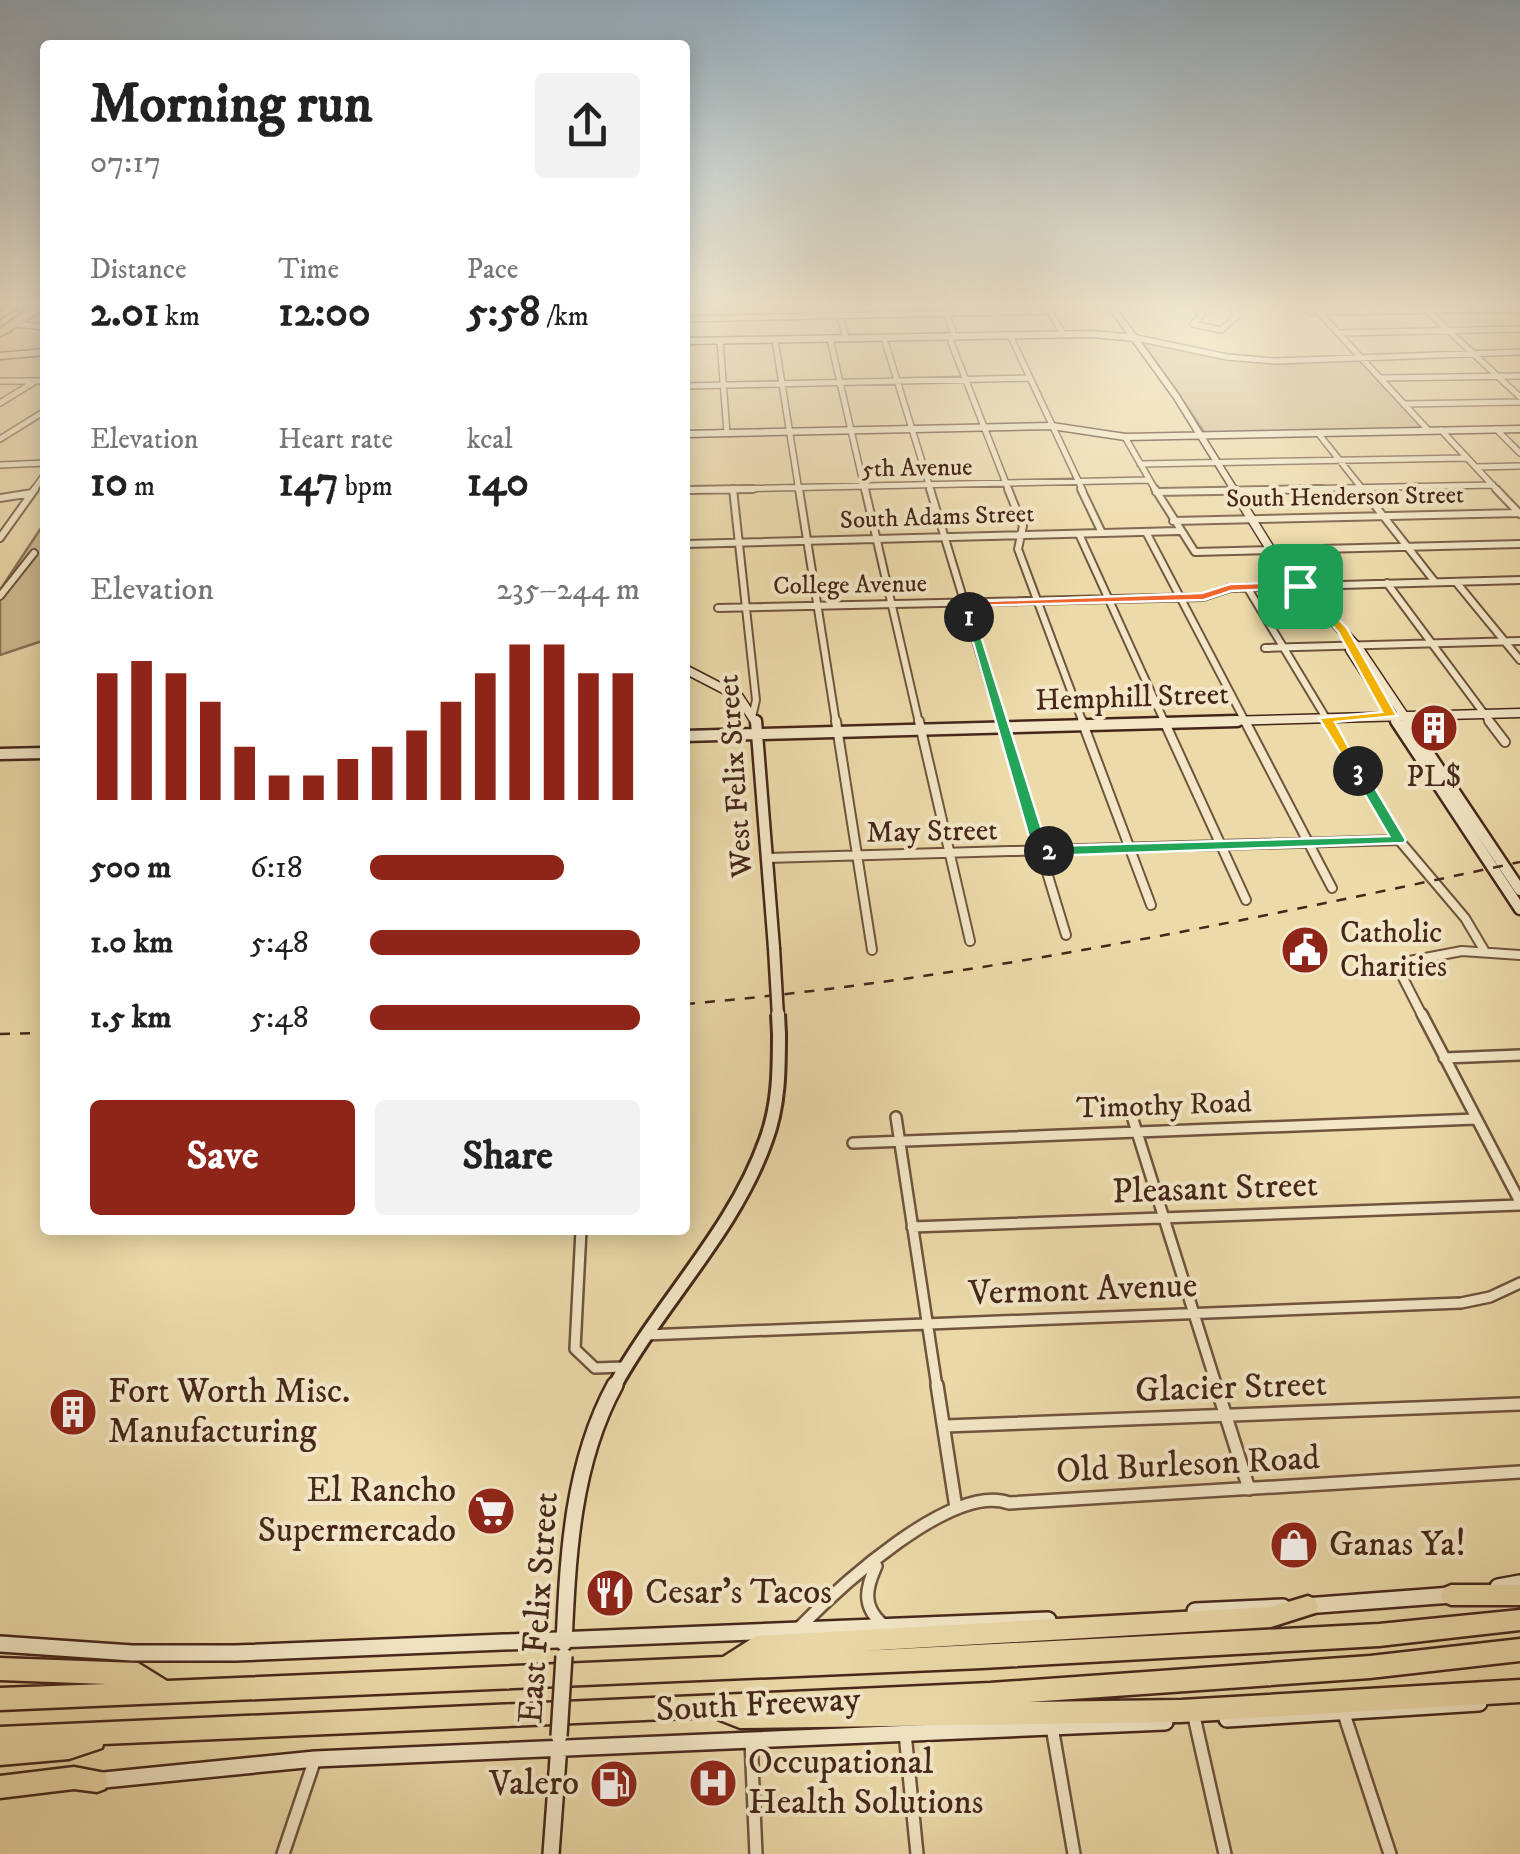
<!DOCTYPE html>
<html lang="en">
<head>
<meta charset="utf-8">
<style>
  body { margin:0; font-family:"IM FELL DW Pica",serif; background:#f2f2f2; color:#222; height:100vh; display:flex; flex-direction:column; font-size:38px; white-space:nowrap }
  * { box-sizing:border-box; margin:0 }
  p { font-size:32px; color:#767676 }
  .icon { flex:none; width:55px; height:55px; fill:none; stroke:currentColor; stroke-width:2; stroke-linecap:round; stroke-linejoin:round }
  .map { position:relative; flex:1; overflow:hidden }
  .panel { position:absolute; left:40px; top:40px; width:650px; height:1195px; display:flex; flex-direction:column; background:#fff; border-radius:10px; box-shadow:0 5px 25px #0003 }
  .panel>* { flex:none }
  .pin { position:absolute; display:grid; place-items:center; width:85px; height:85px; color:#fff; margin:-42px; border-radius:20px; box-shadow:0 5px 15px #0006 }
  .km { position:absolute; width:50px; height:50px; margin:-25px; border-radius:50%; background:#222; color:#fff; font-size:28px; line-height:50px; text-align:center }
  .round { display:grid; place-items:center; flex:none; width:105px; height:105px; border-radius:10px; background:#f2f2f2 }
  .headline { display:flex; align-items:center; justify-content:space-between; height:170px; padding:0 50px }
  h1 { font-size:55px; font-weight:700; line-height:75px }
  .stats { display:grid; grid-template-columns:repeat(3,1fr); gap:15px; height:170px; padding:10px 50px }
  .stats div { display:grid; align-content:center }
  .stats b { font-size:42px; font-weight:700 }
  .stats small { font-size:28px; font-weight:400 }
  .stats p { font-size:28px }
  .chart { height:280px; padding:20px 50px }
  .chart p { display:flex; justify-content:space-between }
  .chart svg { width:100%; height:180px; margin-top:10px; stroke:#8f2418; stroke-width:6 }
  .button { display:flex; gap:20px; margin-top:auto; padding:20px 50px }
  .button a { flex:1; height:115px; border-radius:10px; background:#8f2418; color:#fff; font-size:40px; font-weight:700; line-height:115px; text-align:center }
  .button a+a { background:#f2f2f2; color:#222 }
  ul { padding:0 50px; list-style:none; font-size:32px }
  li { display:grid; grid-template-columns:160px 120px 1fr; align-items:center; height:75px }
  li i { height:25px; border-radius:12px; background:#8f2418 }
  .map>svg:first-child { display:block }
</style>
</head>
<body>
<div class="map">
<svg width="1520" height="1854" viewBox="0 0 1520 1854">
  <rect width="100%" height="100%" fill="#ecdaa9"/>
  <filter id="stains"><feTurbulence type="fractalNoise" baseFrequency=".002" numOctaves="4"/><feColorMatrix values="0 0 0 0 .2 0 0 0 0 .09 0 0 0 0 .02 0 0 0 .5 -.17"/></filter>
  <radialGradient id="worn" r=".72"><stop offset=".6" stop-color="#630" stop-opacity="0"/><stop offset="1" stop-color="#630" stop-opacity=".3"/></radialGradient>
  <path fill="#d0bc91" stroke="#8a7256" stroke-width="2.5" d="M1142,342l115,19 101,-4 66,71 -219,5z
    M45,522v118l-45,15v-65z"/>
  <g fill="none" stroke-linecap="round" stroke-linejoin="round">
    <g stroke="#6f543e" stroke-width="8">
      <path id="street-far4" d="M1047,306l16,28
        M1195,306l7,9 -9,9 28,6 16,-14 -6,-10
        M1305,306l6,7
        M1313,306l116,125
        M1424,308l96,89
        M1319,312l201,-3
        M946,313l7,19 -2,10 58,149
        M840,316l6,22
        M685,319l365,-8
        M15,324l30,3
        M1338,333l182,-4
        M1010,335l73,156
        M884,338l47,153
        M1137,338l90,19 48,4 245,-9
        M830,339l35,152
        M775,340l24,151
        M720,341l7,92
        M1381,378l139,-2
        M0,381h45
        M685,386l345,-8
        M0,403l34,-21
        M1405,404l115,-2
        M1496,429l24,24
        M1441,430l57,61
        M1318,433l46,58
        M1125,437l31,54
        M0,439l45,-28
        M1140,464l327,-6
        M0,465l45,-2
        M1476,467l44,-1
        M685,490l464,-10
        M33,491l12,-17
        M1202,491l291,-6"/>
    </g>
    <g stroke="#6f543e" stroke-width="10">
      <path id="street-far3" d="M733,489l23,211 -3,13
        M799,489l37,234
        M865,489l54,234
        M930,489l71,234
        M1008,489l15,37 -5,23 65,174
        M1081,489l21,44
        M1155,489l40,63 325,-8
        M1362,489l73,93
        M1496,489l24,25
        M685,490l68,-1
        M1156,492l166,-3
        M0,498l32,-5
        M1173,521l346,-8
        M1146,532l100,191
        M1079,534l86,189
        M0,538l35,-49
        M685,544l494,-13
        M1456,582l64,78
        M1387,583l104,140
        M1247,587l82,136
        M0,596l34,-43
        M718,608l485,-11 27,-9 290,-8
        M1265,648l255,-7"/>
    </g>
    <g stroke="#6f543e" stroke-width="12">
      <path id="street-far2" d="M836,721l36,229
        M919,721l51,220
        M1001,721l65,214
        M1082,721l69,184
        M1164,721l82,179
        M1245,721l87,167
        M1327,721l72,119 66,78 19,32
        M1489,721l16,21
        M767,858l632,-18
        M1423,1017l-24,-47 5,-8 58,-11 58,4"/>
    </g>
    <g stroke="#6f543e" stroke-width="14">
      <path id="street-far1" d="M1422,1014l98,188
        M1444,1058l76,-3
        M1130,1110l87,277
        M896,1117l41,270
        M853,1143l623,-24
        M912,1227l608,-22
        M581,1230l-6,119 20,19 29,-1
        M645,1335l816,-32 29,-6 30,-14"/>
    </g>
    <g stroke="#6f543e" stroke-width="16">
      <path id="street" d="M937,1385l19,123
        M1216,1385l33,104
        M945,1426l575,-22
        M876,1566c-10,22 -14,39 5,57
        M799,1628c39,-40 153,-146 210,-125l511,-31
        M1344,1714l46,140
        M1195,1721l30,133
        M1052,1727l22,127
        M905,1733l12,121
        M751,1741l5,113
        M283,1854l32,-95"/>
    </g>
    <g stroke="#45271a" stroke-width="9">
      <path id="secondary-far4" d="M1111,306l65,90 59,95
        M0,333l44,-27
        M685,341l407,-7 44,4
        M0,356l45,-4
        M685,434l367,-8 73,11 395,-8"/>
    </g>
    <g stroke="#45271a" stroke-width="11">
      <path id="secondary-far3" d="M1233,489l44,71 83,90 49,73
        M1353,645l-3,5 48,73
        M685,669l54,28 17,26
        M1146,723l374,-10"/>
    </g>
    <g stroke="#45271a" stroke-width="15">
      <path id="secondary-far2" d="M756,721l18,227
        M1396,721l124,188
        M1407,721l113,169
        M685,736l552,-15
        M0,754l45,-1"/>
    </g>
    <g stroke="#45271a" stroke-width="18">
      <path id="secondary-far1" d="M614,1387c46,-84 120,-156 152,-247 13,-35 13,-70 13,-106"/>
    </g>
    <g stroke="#45271a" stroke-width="20">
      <path id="secondary" d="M1498,1587l22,-4
        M1305,1606l147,-11
        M1195,1611l88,-4
        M564,1643c4,-88 8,-179 51,-258
        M0,1644l132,9h103l813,-33
        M1227,1719l252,-16
        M94,1781l221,-22 850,-37
        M551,1854l8,-109"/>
    </g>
    <g stroke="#45271a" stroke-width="5">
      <path id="highway" d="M11,306h9l-20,12v-5z
        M32,306h9l-33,26h-6v-4z
        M1451,1585h69v20h-69l-7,-3 -3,-7 3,-7z
        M1308,1596l7,3 3,7 -3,7 -44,14 -410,24 518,-27 141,-14v20l-141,16 -397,22 -982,42v-22l106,-4 -106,-4v-22l138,5 29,18 556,-24 33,-21 515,-29z
        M1520,1639v22l-150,17 -341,24 152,-2 339,-20v22l-339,20 -441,6 -28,-11 -609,27 -1,4 -33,11 -69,6v-38l990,-44 380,-27z
        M74,1767l31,6 3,8 -3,8 -8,3 -23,-3 -74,9v-22z"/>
    </g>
    <use href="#street-far4" stroke="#f3e7c7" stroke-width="5"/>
    <use href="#street-far3" stroke="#f3e7c7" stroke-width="6"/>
    <use href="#street-far2" stroke="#f3e7c7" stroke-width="8"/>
    <use href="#street-far1" stroke="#f3e7c7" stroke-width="9"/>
    <use href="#street" stroke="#f3e7c7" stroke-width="11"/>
    <use href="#secondary-far4" stroke="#f3e7c7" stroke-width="6"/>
    <use href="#secondary-far3" stroke="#f3e7c7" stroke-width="8"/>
    <use href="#secondary-far2" stroke="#f3e7c7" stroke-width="10"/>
    <use href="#secondary-far1" stroke="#f3e7c7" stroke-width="12"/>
    <use href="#secondary" stroke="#f3e7c7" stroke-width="15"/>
    <use href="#highway" fill="#ecdaa9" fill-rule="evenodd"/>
    <path stroke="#45271a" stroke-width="2.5" stroke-dasharray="10 10" stroke-linecap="butt" d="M685,1004c283,-24 558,-83 835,-142
      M0,1034l45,-1"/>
    <g stroke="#45271a" stroke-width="15" stroke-linecap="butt">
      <path id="secondary-bridge-far2" d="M774,948l4,69"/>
    </g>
    <g stroke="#45271a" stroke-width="18" stroke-linecap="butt">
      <path id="secondary-bridge-far1" d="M778,1014l1,20"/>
    </g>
    <g stroke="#45271a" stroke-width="20" stroke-linecap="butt">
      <path id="secondary-bridge" d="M559,1736l5,-80"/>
    </g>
    <use href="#secondary-bridge-far2" stroke="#f3e7c7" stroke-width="10"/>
    <use href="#secondary-bridge-far1" stroke="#f3e7c7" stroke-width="12"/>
    <use href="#secondary-bridge" stroke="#f3e7c7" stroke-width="15"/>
  </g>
  <linearGradient id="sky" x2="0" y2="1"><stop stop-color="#93abbb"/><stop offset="0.54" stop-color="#f6eed8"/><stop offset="1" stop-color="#f6eed8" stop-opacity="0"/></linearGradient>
  <rect width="1520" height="565" fill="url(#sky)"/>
  <path fill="#f0652b" stroke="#fff" stroke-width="2.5" d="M1300,582l5,6 -74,3 -27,9 -232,6 3,11 -6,3 -6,-3 -4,-15 243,-9 28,-9z"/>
  <path fill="#22a559" stroke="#fff" stroke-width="2.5" d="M965,614l10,3 72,229 7,2v6l-14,2 -7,-5z"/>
  <path fill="#22a559" stroke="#fff" stroke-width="2.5" d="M1358,767l7,4 41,69 -2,3 -355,13 -8,-5 8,-5 340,-10 -38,-65z"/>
  <path fill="#f5b400" stroke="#fff" stroke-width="2.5" d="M1296,583h9l42,45 50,88 -62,6 28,52h-10l-34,-56 63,-6 -44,-80z"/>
  <defs>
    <g id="building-disc" transform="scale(2.5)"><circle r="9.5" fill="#8f2418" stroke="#f3e7c7"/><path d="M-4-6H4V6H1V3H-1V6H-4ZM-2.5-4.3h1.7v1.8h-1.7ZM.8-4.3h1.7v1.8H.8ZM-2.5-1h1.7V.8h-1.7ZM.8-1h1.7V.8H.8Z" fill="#fff"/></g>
    <g id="civic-disc" transform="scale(2.5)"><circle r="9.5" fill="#8f2418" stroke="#f3e7c7"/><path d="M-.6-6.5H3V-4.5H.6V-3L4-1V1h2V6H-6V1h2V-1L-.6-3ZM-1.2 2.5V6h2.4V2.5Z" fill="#fff"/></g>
    <g id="supermarket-disc" transform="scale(2.5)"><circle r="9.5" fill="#8f2418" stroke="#f3e7c7"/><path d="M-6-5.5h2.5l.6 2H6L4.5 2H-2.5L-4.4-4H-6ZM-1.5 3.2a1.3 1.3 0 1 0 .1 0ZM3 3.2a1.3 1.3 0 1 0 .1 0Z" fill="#fff"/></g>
    <g id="shop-disc" transform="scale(2.5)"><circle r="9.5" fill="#8f2418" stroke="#f3e7c7"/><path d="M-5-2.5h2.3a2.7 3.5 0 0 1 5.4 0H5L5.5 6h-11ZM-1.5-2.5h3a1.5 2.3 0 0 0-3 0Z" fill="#fff"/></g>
    <g id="restaurant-disc" transform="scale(2.5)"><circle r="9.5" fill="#8f2418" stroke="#f3e7c7"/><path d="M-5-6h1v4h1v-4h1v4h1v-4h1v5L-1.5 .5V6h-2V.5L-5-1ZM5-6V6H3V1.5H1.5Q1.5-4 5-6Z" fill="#fff"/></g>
    <g id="hospital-disc" transform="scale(2.5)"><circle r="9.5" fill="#8f2418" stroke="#f3e7c7"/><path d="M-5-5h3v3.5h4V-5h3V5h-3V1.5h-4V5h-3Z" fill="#fff"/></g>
    <g id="fuel-disc" transform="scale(2.5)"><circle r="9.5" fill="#8f2418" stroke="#f3e7c7"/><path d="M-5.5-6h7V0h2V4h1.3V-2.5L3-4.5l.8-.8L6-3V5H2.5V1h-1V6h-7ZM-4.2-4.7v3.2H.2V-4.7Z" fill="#fff"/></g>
  </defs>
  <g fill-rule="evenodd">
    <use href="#building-disc" x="1434" y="728"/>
    <use href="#civic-disc" x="1305" y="950"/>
    <use href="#building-disc" x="73" y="1412"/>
    <use href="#supermarket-disc" x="491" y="1511"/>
    <use href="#shop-disc" x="1294" y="1545"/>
    <use href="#restaurant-disc" x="610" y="1593"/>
    <use href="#hospital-disc" x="713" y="1783"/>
    <use href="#fuel-disc" x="614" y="1784"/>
  </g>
  <g text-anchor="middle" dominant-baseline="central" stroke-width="8" stroke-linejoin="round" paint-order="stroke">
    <g font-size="25" fill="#45271a" stroke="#f3e7c7">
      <text transform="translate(917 468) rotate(-1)">5th Avenue</text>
      <text transform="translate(1345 497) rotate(-1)">South Henderson Street</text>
      <text transform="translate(937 517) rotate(-2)">South Adams Street</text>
      <text transform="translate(850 585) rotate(-1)">College Avenue</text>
    </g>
    <g font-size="30" fill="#45271a" stroke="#f3e7c7">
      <text transform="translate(1132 698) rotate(-2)">Hemphill Street</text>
      <text transform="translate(736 776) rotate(-94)">West Felix Street</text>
      <text transform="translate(932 832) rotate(-1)">May Street</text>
      <text transform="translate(1164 1106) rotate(-2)">Timothy Road</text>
    </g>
    <g font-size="30" fill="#45271a" stroke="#f3e7c7">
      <text x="1434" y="777">PL$</text>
      <text x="1340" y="933" text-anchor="start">Catholic<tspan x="1340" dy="34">Charities</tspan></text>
    </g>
    <g font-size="35" fill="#45271a" stroke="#f3e7c7">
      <text transform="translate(1215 1189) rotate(-2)">Pleasant Street</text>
      <text transform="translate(1083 1290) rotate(-2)">Vermont Avenue</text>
      <text transform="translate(1231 1388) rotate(-2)">Glacier Street</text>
      <text transform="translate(1188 1465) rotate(-3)">Old Burleson Road</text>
      <text transform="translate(539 1608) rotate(-86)">East Felix Street</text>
      <text transform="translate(758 1705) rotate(-3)">South Freeway</text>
    </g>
    <g font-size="35" fill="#45271a" stroke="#f3e7c7" text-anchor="start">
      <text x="108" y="1392">Fort Worth Misc.<tspan x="108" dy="40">Manufacturing</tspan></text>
      <text x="456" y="1491" text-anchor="end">El Rancho<tspan x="456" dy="40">Supermercado</tspan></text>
      <text x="1329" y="1545">Ganas Ya!</text>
      <text x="645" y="1593">Cesar's Tacos</text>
      <text x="748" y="1763">Occupational<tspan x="748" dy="40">Health Solutions</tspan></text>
      <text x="579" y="1784" text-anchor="end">Valero</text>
    </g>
  </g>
  <rect width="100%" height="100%" filter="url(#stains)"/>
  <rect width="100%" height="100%" fill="url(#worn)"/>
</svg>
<div class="pin" style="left:1300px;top:586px;background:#1e9e55"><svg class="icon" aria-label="arrive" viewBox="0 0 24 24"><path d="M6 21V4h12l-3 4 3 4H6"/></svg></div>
<b class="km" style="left:969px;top:617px">1</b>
<b class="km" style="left:1049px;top:851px">2</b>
<b class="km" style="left:1358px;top:771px">3</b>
<section class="panel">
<div class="headline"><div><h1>Morning run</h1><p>07:17</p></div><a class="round"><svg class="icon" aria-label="share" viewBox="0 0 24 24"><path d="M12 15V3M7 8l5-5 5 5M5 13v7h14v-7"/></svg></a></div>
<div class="stats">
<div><p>Distance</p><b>2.01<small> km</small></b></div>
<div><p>Time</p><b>12:00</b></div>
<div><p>Pace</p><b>5:58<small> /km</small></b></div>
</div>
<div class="stats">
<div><p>Elevation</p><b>10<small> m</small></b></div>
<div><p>Heart rate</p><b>147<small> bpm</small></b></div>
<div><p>kcal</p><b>140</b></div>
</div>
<div class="chart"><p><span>Elevation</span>235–244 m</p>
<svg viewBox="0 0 160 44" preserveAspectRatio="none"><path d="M5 44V13M15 44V10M25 44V13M35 44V20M45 44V31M55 44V38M65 44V38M75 44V34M85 44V31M95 44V27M105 44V20M115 44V13M125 44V6M135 44V6M145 44V13M155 44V13"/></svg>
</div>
<ul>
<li><b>500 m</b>6:18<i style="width:72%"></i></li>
<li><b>1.0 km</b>5:48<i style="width:100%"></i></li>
<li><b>1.5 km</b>5:48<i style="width:100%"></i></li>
</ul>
<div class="button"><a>Save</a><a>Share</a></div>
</section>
</div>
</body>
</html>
